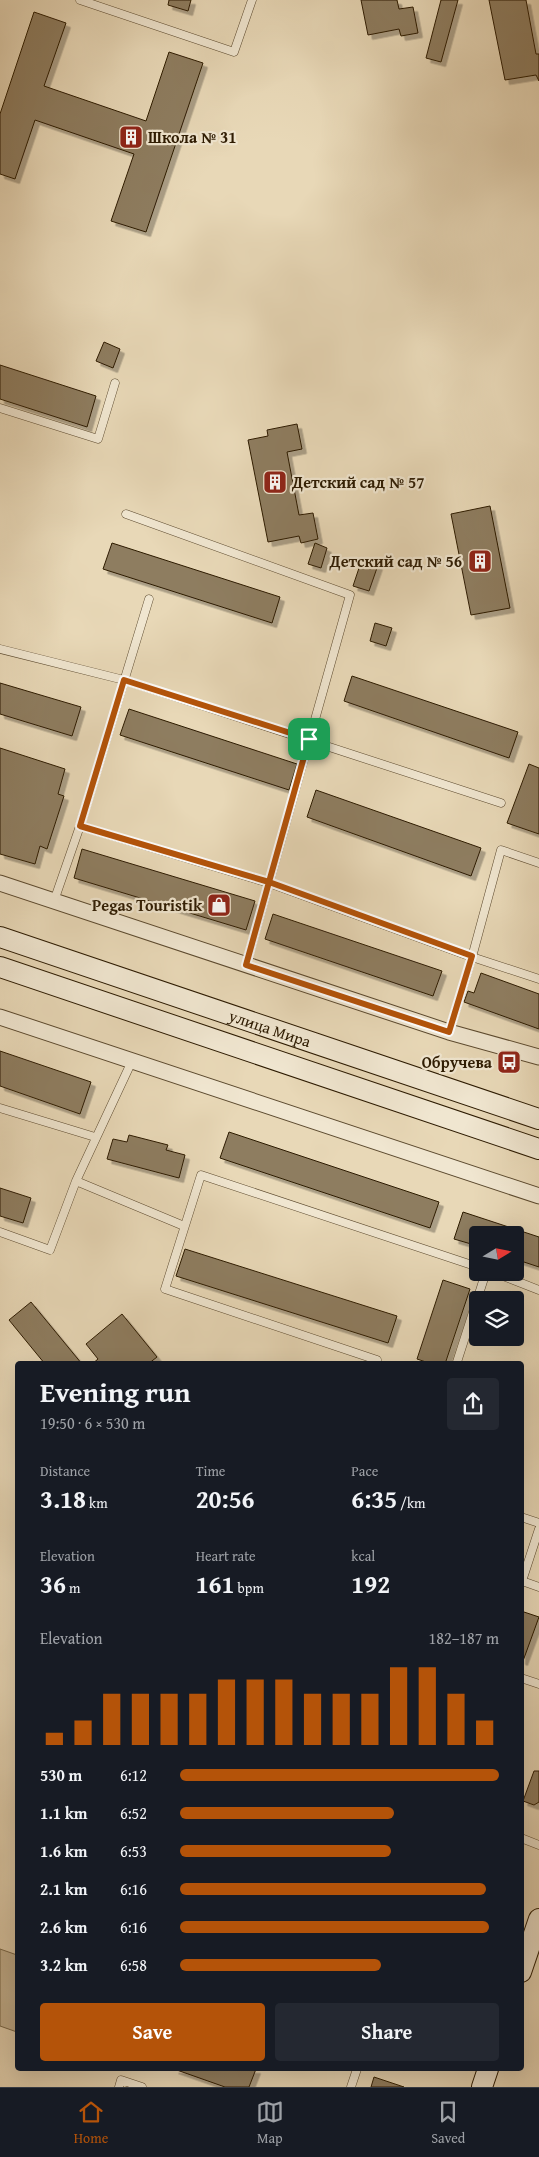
<!DOCTYPE html>
<html lang="en">
<head>
<meta charset="utf-8">
<style>
  body { margin:0; font-family:"Gentium Book Plus",serif; background:#242831; color:#f1f3f6; height:100vh; display:flex; flex-direction:column; font-size:19px; white-space:nowrap }
  * { box-sizing:border-box; margin:0 }
  p { font-size:16px; color:#9ea1a6 }
  .icon { flex:none; width:28px; height:28px; fill:none; stroke:currentColor; stroke-width:2; stroke-linecap:round; stroke-linejoin:round }
  .map { position:relative; flex:1; overflow:hidden }
  .side { position:absolute; left:15px; top:1361px; width:509px; height:710px; display:flex; flex-direction:column; background:#171b24; border-radius:5px; box-shadow:0 5px 20px #0002 }
  .side>* { flex:none }
  .needle { width:32px; rotate:80deg }
  .controls { position:absolute; left:469px; top:1226px; display:grid; gap:10px }
  .controls a { display:grid; place-items:center; width:55px; height:55px; border-radius:5px; background:#171b24; box-shadow:0 5px 20px #0002; font-size:25px }
  .pin { position:absolute; display:grid; place-items:center; width:42px; height:42px; color:#fff; margin:-21px; border-radius:10px; box-shadow:0 2px 8px #0006 }
  .round { display:grid; place-items:center; flex:none; width:52px; height:52px; border-radius:5px; background:#242831 }
  .overview { display:flex; align-items:center; justify-content:space-between; height:85px; padding:0 25px }
  h1 { font-size:28px; font-weight:600; line-height:38px }
  .figures { display:grid; grid-template-columns:repeat(3,1fr); gap:8px; height:85px; padding:5px 25px }
  .figures div { display:grid; align-content:center }
  .figures b { font-size:25px; font-weight:600 }
  .figures small { font-size:14px; font-weight:400 }
  .figures p { font-size:14px }
  .chart { height:140px; padding:10px 25px }
  .chart p { display:flex; justify-content:space-between }
  .chart svg { width:100%; height:90px; margin-top:5px; stroke:#b45309; stroke-width:6 }
  .action { display:flex; gap:10px; margin-top:auto; padding:10px 25px }
  .action a { flex:1; height:58px; border-radius:5px; background:#b45309; color:#fff; font-size:20px; font-weight:600; line-height:58px; text-align:center }
  .action a+a { background:#242831; color:#f1f3f6 }
  ul { padding:0 25px; list-style:none; font-size:16px }
  li { display:grid; grid-template-columns:80px 60px 1fr; align-items:center; height:38px }
  li i { height:12px; border-radius:6px; background:#b45309 }
  .tab-bar { display:flex; justify-content:space-around; align-items:center; height:70px; border-top:1px solid #363941; background:#171b24; font-size:14px; color:#9ea1a6 }
  .tab-bar a { display:grid; justify-items:center; gap:2px }
  .tab-bar .active { color:#b45309 }
  .map>svg:first-child { display:block }
</style>
</head>
<body>
<div class="map">
<svg width="539" height="2087" viewBox="0 0 539 2087">
  <defs>
    <filter id="shadow"><feDropShadow dx="4.5" dy="4.5" stdDeviation="0" flood-color="#0004"/></filter>
  </defs>
  <rect width="100%" height="100%" fill="#e8d8b7"/>
  <filter id="stains"><feTurbulence type="fractalNoise" baseFrequency=".004" numOctaves="4"/><feColorMatrix values="0 0 0 0 .2 0 0 0 0 .09 0 0 0 0 .02 0 0 0 .5 -.17"/></filter>
  <radialGradient id="worn" r=".72"><stop offset=".6" stop-color="#630" stop-opacity="0"/><stop offset="1" stop-color="#630" stop-opacity=".3"/></radialGradient>
  <path fill="#c8b898" stroke="#7a6a4d" d="M0,1949l17,6v77l-17,-6z"/>
  <path fill="#8e7d60" stroke="#2d1b02" filter="url(#shadow)" d="M169,0h22l-3,11 -20,-6z
    M361,0h36l2,9 14,-2 5,26 -17,3 -2,-7 -31,6z
    M441,0h17l-17,62 -15,-4z
    M489,0h37l10,54h3v27l-3,-6 -31,5z
    M34,12l32,11 -22,63 102,35 23,-69 34,11 -57,169 -35,-11 23,-67 -99,-34 -20,59 -15,-5v-60z
    M104,342l16,7 -7,19 -17,-7z
    M0,365l96,31 -9,31 -87,-28z
    M297,424l5,25 -15,3 12,63 14,-2 5,26 -17,4 -2,-7 -31,6 -20,-102 20,-4 -1,-6z
    M490,506l20,102 -39,7 -20,-101z
    M112,543l168,54 -8,26 -169,-54z
    M315,543l12,5 -6,20 -13,-4z
    M362,559l16,6 -9,26 -16,-5z
    M375,623l17,5 -6,18 -16,-5z
    M352,676l166,56 -9,26 -165,-57z
    M0,683l81,24 -9,29 -72,-22z
    M129,709l168,55 -8,26 -169,-55z
    M0,748l65,21 -7,25 6,2 -17,53 -7,-3 -5,18 -35,-10z
    M529,764l10,4v66l-32,-11z
    M316,790l165,58 -10,28 -164,-59z
    M82,849l173,52 -9,29 -172,-52z
    M273,914l169,57 -9,25 -168,-57z
    M481,973l58,21v35l-75,-27 4,-11 6,2z
    M0,1051l91,31 -11,32 -80,-28z
    M229,1132l210,70 -9,26 -210,-70z
    M129,1135l39,10 -2,5 19,5 -6,23 -72,-19 6,-20 14,3z
    M0,1188l31,10 -8,25 -23,-7z
    M463,1212l76,25v30l-24,-8v-24h-37v11l-24,-7z
    M185,1249l212,67 -9,27 -212,-67z
    M443,1280l27,9 -25,75h-13l-15,-5z
    M31,1302l51,62h-37l-36,-44z
    M122,1314l35,43 -9,7h-56l6,-5 -12,-15z
    M521,1611l18,6 -16,44 -2,-1z
    M534,1771h5v31l-5,3 -11,-4z
    M174,2069h82l-7,18h-24z
    M374,2077l30,10h-33z"/>
  <g fill="none" stroke-linecap="round" stroke-linejoin="round">
    <g stroke="#5c4a2f" stroke-width="9">
      <path id="service" d="M80,0l154,52 18,-52
        M0,408l98,31 17,-56
        M126,514l224,81 -104,370
        M0,649l124,31 377,123
        M80,826l69,-227
        M54,901l26,-75 189,57 203,74 29,-107 38,13
        M449,1032l23,-75 67,22
        M0,1108l95,29
        M76,1181l56,-120
        M0,1232l50,18 26,-69 108,45
        M493,1272l46,18
        M377,1360l-212,-71 36,-114 277,92
        M457,1362l29,-90
        M521,1517l18,6
        M539,1529l-17,52 17,6
        M521,1678l18,6
        M521,1838l18,7
        M119,2087l2,-7 21,7
        M351,2087l6,-18"/>
    </g>
    <g stroke="#5c4a2f" stroke-width="17">
      <path id="minor" d="M0,883l449,149 90,25
        M0,1017l539,179"/>
    </g>
    <g stroke="#2d1b02" stroke-width="22">
      <g id="secondary">
        <path id="s1" d="M0,937l539,182"/>
        <path d="M0,967l539,182"/>
        <path d="M521,1972l18,-53"/>
        <path d="M482,2087l6,-18"/>
      </g>
    </g>
    <use href="#service" stroke="#f0e6d0" stroke-width="8"/>
    <use href="#minor" stroke="#f0e6d0" stroke-width="15"/>
    <use href="#secondary" stroke="#f0e6d0" stroke-width="20"/>
  </g>
  <g fill="none" stroke-linecap="round" stroke-linejoin="round">
    <g stroke="#fff" stroke-width="10">
      <path id="route" d="M309,739l-185,-59 -44,146 189,56 -23,83 203,67 23,-76 -203,-74 40,-143"/>
    </g>
    <use href="#route" stroke="#b45309" stroke-width="6"/>
  </g>
  <defs>
    <g id="building-square" transform="scale(1.25)"><rect x="-9" y="-9" width="18" height="18" rx="4" fill="#8f2418" stroke="#f0e6d0"/><path d="M-4-6H4V6H1V3H-1V6H-4ZM-2.5-4.3h1.7v1.8h-1.7ZM.8-4.3h1.7v1.8H.8ZM-2.5-1h1.7V.8h-1.7ZM.8-1h1.7V.8H.8Z" fill="#fff"/></g>
    <g id="shop-square" transform="scale(1.25)"><rect x="-9" y="-9" width="18" height="18" rx="4" fill="#8f2418" stroke="#f0e6d0"/><path d="M-5-2.5h2.3a2.7 3.5 0 0 1 5.4 0H5L5.5 6h-11ZM-1.5-2.5h3a1.5 2.3 0 0 0-3 0Z" fill="#fff"/></g>
    <g id="bus-square" transform="scale(1.25)"><rect x="-9" y="-9" width="18" height="18" rx="4" fill="#8f2418" stroke="#f0e6d0"/><path d="M-5-6H5V4H4V6H2V4H-2V6H-4V4H-5ZM-3.5-4V0h7V-4ZM-3.5 1.2v1.5H-2V1.2ZM2 1.2v1.5H3.5V1.2Z" fill="#fff"/></g>
  </defs>
  <g fill-rule="evenodd">
    <use href="#building-square" x="131" y="137"/>
    <use href="#building-square" x="275" y="482"/>
    <use href="#building-square" x="480" y="561"/>
    <use href="#shop-square" x="219" y="905"/>
    <use href="#bus-square" x="509" y="1062"/>
  </g>
  <g text-anchor="middle" dominant-baseline="central" stroke-width="4.5" stroke-linejoin="round" paint-order="stroke">
    <g font-size="16" font-weight="bold" fill="#2d1b02" stroke="#f0e6d0" text-anchor="end">
      <text x="148" y="137" text-anchor="start">Школа № 31</text>
      <text x="292" y="482" text-anchor="start">Детский сад № 57</text>
      <text x="462" y="561">Детский сад № 56</text>
      <text x="202" y="905">Pegas Touristik</text>
      <text x="492" y="1062">Обручева</text>
    </g>
    <g font-size="16" fill="#2d1b02" stroke="#f0e6d0">
      <text stroke="none"><textPath href="#s1" startOffset="285">улица Мира</textPath></text>
    </g>
  </g>
  <rect width="100%" height="100%" filter="url(#stains)"/>
  <rect width="100%" height="100%" fill="url(#worn)"/>
</svg>
<div class="controls">
<a><svg class="needle" viewBox="-14 -14 28 28"><path d="M0-13l5 13h-10z" fill="#e53935"/><path d="M0 13l5-13h-10z" fill="#9ea1a6"/></svg></a>
<a><svg class="icon" aria-label="layers" viewBox="0 0 24 24"><path d="M12 4l9 5-9 5-9-5zM3 14l9 5 9-5"/></svg></a>
</div>
<div class="pin" style="left:309px;top:739px;background:#1e9e55"><svg class="icon" aria-label="arrive" viewBox="0 0 24 24"><path d="M6 21V4h12l-3 4 3 4H6"/></svg></div>
<section class="side">
<div class="overview"><div><h1>Evening run</h1><p>19:50 · 6 × 530 m</p></div><a class="round"><svg class="icon" aria-label="share" viewBox="0 0 24 24"><path d="M12 15V3M7 8l5-5 5 5M5 13v7h14v-7"/></svg></a></div>
<div class="figures">
<div><p>Distance</p><b>3.18<small> km</small></b></div>
<div><p>Time</p><b>20:56</b></div>
<div><p>Pace</p><b>6:35<small> /km</small></b></div>
</div>
<div class="figures">
<div><p>Elevation</p><b>36<small> m</small></b></div>
<div><p>Heart rate</p><b>161<small> bpm</small></b></div>
<div><p>kcal</p><b>192</b></div>
</div>
<div class="chart"><p><span>Elevation</span>182–187 m</p>
<svg viewBox="0 0 160 44" preserveAspectRatio="none"><path d="M5 44V38M15 44V32M25 44V19M35 44V19M45 44V19M55 44V19M65 44V12M75 44V12M85 44V12M95 44V19M105 44V19M115 44V19M125 44V6M135 44V6M145 44V19M155 44V32"/></svg>
</div>
<ul>
<li><b>530 m</b>6:12<i style="width:100%"></i></li>
<li><b>1.1 km</b>6:52<i style="width:67%"></i></li>
<li><b>1.6 km</b>6:53<i style="width:66%"></i></li>
<li><b>2.1 km</b>6:16<i style="width:96%"></i></li>
<li><b>2.6 km</b>6:16<i style="width:97%"></i></li>
<li><b>3.2 km</b>6:58<i style="width:63%"></i></li>
</ul>
<div class="action"><a>Save</a><a>Share</a></div>
</section>
</div>
<nav class="tab-bar">
<a class="active"><svg class="icon" aria-label="home" viewBox="0 0 24 24"><path d="M3 11l9-7 9 7M6 9v11h12V9"/></svg>Home</a>
<a><svg class="icon" aria-label="map" viewBox="0 0 24 24"><path d="M3 6l6-2 6 2 6-2v14l-6 2-6-2-6 2zM9 4v14M15 6v14"/></svg>Map</a>
<a><svg class="icon" aria-label="saved" viewBox="0 0 24 24"><path d="M7 4h10v16l-5-4-5 4z"/></svg>Saved</a>
</nav>
</body>
</html>
